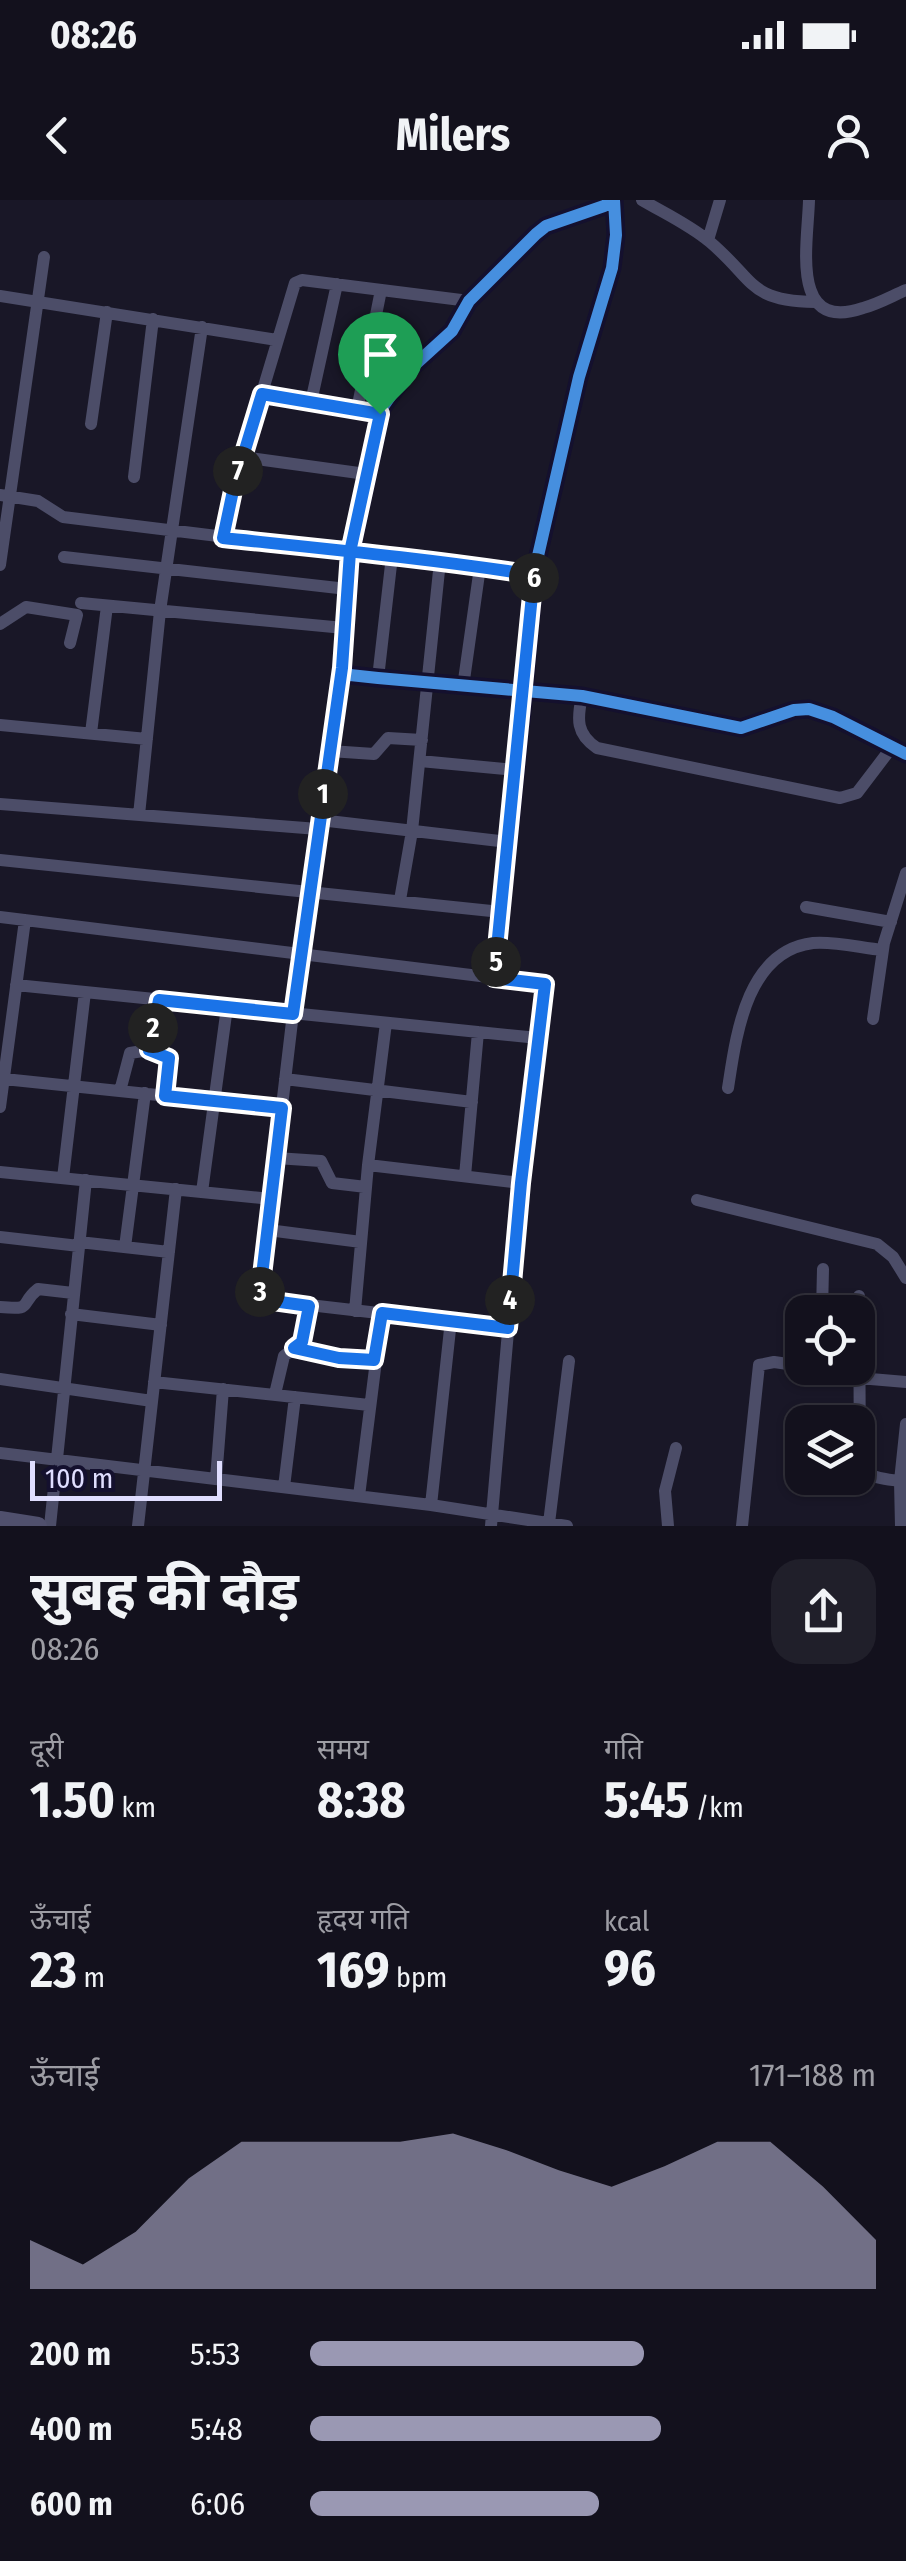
<!DOCTYPE html>
<html lang="hi">
<head>
<meta charset="utf-8">
<style>
  body { margin:0; font-family:"Fira Sans Condensed","Noto Sans Devanagari",sans-serif; background:#201f2a; color:#f1f3f6; height:100vh; display:flex; flex-direction:column; font-size:38px; white-space:nowrap }
  * { box-sizing:border-box; margin:0 }
  p { font-size:32px; color:#9d9da4 }
  .icon { flex:none; width:55px; height:55px; fill:none; stroke:currentColor; stroke-width:2; stroke-linecap:round; stroke-linejoin:round }
  .map { position:relative; height:1326px; overflow:hidden }
  .sheet { display:flex; flex-direction:column; background:#13111d; flex:1 }
  .sheet>* { flex:none }
  .tools { position:absolute; left:785px; top:1095px; display:grid; gap:20px }
  .tools a { display:grid; place-items:center; width:90px; height:90px; border-radius:20px; background:#13111d; box-shadow:0 2px 8px #0004,0 0 0 2px #32313b; font-size:50px }
  .scale { position:absolute; left:30px; bottom:25px; width:192px; box-sizing:border-box; padding-left:10px; border:5px solid #e0deff; border-top:0; font-size:28px; line-height:35px; white-space:nowrap; color:#e0deff; -webkit-text-stroke:8px #14102e; paint-order:stroke }
  .pin { position:absolute; display:grid; place-items:center; width:85px; height:85px; color:#fff; margin:-102px -42px; border-radius:50% 50% 50% 0; rotate:-45deg; box-shadow:0 0 10px #0007 }
  .pin .icon { rotate:45deg }
  .km { position:absolute; width:50px; height:50px; margin:-25px; border-radius:50%; background:#222; color:#fff; font-size:28px; line-height:50px; text-align:center }
  .round { display:grid; place-items:center; flex:none; width:105px; height:105px; border-radius:30px; background:#201f2a }
  .summary { display:flex; align-items:center; justify-content:space-between; height:170px; padding:0 30px }
  h1 { font-size:55px; font-weight:700; line-height:75px }
  .figures { display:grid; grid-template-columns:repeat(3,1fr); gap:15px; height:170px; padding:10px 30px }
  .figures div { display:grid; align-content:center }
  .figures b { font-size:50px; font-weight:700 }
  .figures small { font-size:28px; font-weight:400 }
  .figures p { font-size:28px }
  .chart { height:280px; padding:20px 30px }
  .chart p { display:flex; justify-content:space-between }
  .chart svg { width:100%; height:180px; margin-top:10px; fill:#9a98b3; opacity:.7 }
  ul { padding:0 30px; list-style:none; font-size:32px }
  li { display:grid; grid-template-columns:160px 120px 1fr; align-items:center; height:75px }
  li i { height:25px; border-radius:12px; background:#9a98b3 }
  .status { display:flex; justify-content:space-between; align-items:center; height:70px; padding:0 50px; background:#13111d; direction:ltr }
  .status svg { height:28px; fill:currentColor }
  header { display:flex; justify-content:space-between; align-items:center; height:130px; padding:0 30px; background:#13111d; font-size:45px; font-weight:700 }
  .map>svg:first-child { display:block }
</style>
</head>
<body>
<div class="status"><b>08:26</b><svg viewBox="0 0 49 12"><path d="M0 12V9h3v3zM5 12V6h3v6zM10 12V3h3v9zM15 12V0h3v12zM26 1h20v11H26zM47 4h2v5h-2z"/></svg></div>
<header><svg class="icon" aria-label="back" viewBox="0 0 24 24"><path d="M15 5l-7 7 7 7"/></svg>Milers<svg class="icon" aria-label="person" viewBox="0 0 24 24"><circle cx="12" cy="8" r="4"/><path d="M4 21q1-7 8-7t8 7"/></svg></header>
<div class="map">
<svg width="906" height="1326" viewBox="0 0 906 1326">
  <rect width="100%" height="100%" fill="#191727"/>
  <g fill="none" stroke-linecap="round" stroke-linejoin="round">
    <path stroke="#4c4d68" stroke-width="12" d="M642,0c22,13 48,25 68,42 45,38 38,59 105,60
      M809,0c-1,43 -20,133 54,108 15,-4 29,-12 43,-18
      M708,40l12,-40
      M0,96l277,44
      M262,194l118,19
      M311,202l26,-118
      M357,210l24,-120
      M91,224l16,-112
      M242,257l124,17
      M134,277l19,-158
      M0,295l38,6 25,16 471,58
      M223,338l11,-52 61,-203 7,-3 167,21
      M64,357l283,32
      M0,365l44,-308
      M81,403l263,25
      M0,424l26,-17 51,8 -7,28
      M342,468l-42,286 -40,338 6,8 242,28
      M378,478l14,-122
      M463,487l17,-120
      M582,496c-5,23 -6,38 15,52l243,50 17,-5 35,-46
      M0,525l147,14
      M91,533l16,-127
      M330,551l44,3 14,-16 34,2
      M420,561l96,9
      M0,604l318,25
      M139,615l21,-204 42,-284
      M320,620l188,22
      M0,660l501,52
      M400,700l12,-69 28,-270
      M806,707l85,15
      M0,717l545,67 -24,199 -30,343
      M494,778l30,-285 11,-124 44,-192 33,-109 4,-33 -2,-35 -10,6 -58,20 -10,8 -67,67 -17,30 -44,40 -26,37 -31,144 -9,116 8,7 28,3 204,18 159,32 53,-18 15,-1 24,8 73,37
      M16,785l522,53
      M159,800l-10,50 20,8 -4,38
      M873,819l11,-76 22,-70
      M4,879l278,29
      M285,879l187,23
      M728,888c8,-52 18,-137 85,-145 22,-2 48,5 70,7
      M120,891l10,-38 19,-3
      M0,907l25,-187
      M276,958l45,3 11,22 34,4
      M368,965l153,18
      M0,972l271,27
      M465,976l13,-144
      M63,978l22,-186
      M202,992l25,-185
      M697,1000l180,44 16,13 13,21
      M268,1030l93,12
      M0,1037l79,9
      M79,1042l90,10
      M125,1047l20,-154
      M859,1096l1,170c10,14 30,13 46,16
      M0,1107c35,3 18,-2 38,-18l35,4
      M355,1111l13,-146 18,-142
      M822,1112l1,-43
      M71,1114l90,11
      M294,1148l45,10 35,2
      M810,1168l49,10 47,4
      M0,1179l152,22
      M154,1182l215,23
      M275,1194l9,-38 18,-14 7,-36
      M0,1253l431,52 136,21
      M216,1279l7,-90
      M284,1287l11,-90
      M359,1296l23,-183
      M431,1305l20,-185
      M549,1323l20,-162
      M50,1326l36,-346
      M138,1326l38,-337
      M668,1326l-3,-35 11,-43
      M742,1326l17,-161 15,-3 28,4
      M901,1326l-1,-45 6,-57"/>
    <path stroke="#50506d" stroke-width="18" d="M0,1320l38,6"/>
    <g stroke="#14102e" stroke-width="19">
      <path id="cycleway" d="M494,778l30,-285 11,-124 44,-192 33,-109 4,-33 -2,-35 -10,6 -58,20 -10,8 -67,67 -17,30 -44,40 -26,37 -31,144 -9,116 8,7 28,3 204,18 159,32 53,-18 15,-1 24,8 73,37"/>
    </g>
    <use href="#cycleway" stroke="#468fdf" stroke-width="12"/>
  </g>
  <g fill="none" stroke-linecap="round" stroke-linejoin="round">
    <g stroke="#fff" stroke-width="20">
      <path id="route" d="M380,214l-30,138 -8,116 -49,346 -134,-14 -10,50 20,8 -4,38 117,12 -22,184 6,8 43,6 -7,36 -8,6 45,10 35,2 8,-47 126,15 13,-145 24,-199 -51,-6 40,-403c-103,-16 -207,-26 -311,-37l11,-52 28,-92 118,20"/>
    </g>
    <use href="#route" stroke="#1a73e8" stroke-width="12"/>
  </g>
</svg>
<div class="tools">
<a><svg class="icon" aria-label="locate" viewBox="0 0 24 24"><circle cx="12" cy="12" r="6"/><path d="M12 2v4M12 18v4M2 12h4M18 12h4"/></svg></a>
<a><svg class="icon" aria-label="layers" viewBox="0 0 24 24"><path d="M12 4l9 5-9 5-9-5zM3 14l9 5 9-5"/></svg></a>
</div>
<div class="scale">100 m</div>
<div class="pin" style="left:380px;top:214px;background:#1e9e55"><svg class="icon" aria-label="arrive" viewBox="0 0 24 24"><path d="M6 21V4h12l-3 4 3 4H6"/></svg></div>
<b class="km" style="left:323px;top:594px">1</b>
<b class="km" style="left:153px;top:828px">2</b>
<b class="km" style="left:260px;top:1092px">3</b>
<b class="km" style="left:510px;top:1100px">4</b>
<b class="km" style="left:496px;top:762px">5</b>
<b class="km" style="left:534px;top:378px">6</b>
<b class="km" style="left:238px;top:271px">7</b>
</div>
<section class="sheet">
<div class="summary"><div><h1>सुबह की दौड़</h1><p>08:26</p></div><a class="round"><svg class="icon" aria-label="share" viewBox="0 0 24 24"><path d="M12 15V3M7 8l5-5 5 5M5 13v7h14v-7"/></svg></a></div>
<div class="figures">
<div><p>दूरी</p><b>1.50<small> km</small></b></div>
<div><p>समय</p><b>8:38</b></div>
<div><p>गति</p><b>5:45<small> /km</small></b></div>
</div>
<div class="figures">
<div><p>ऊँचाई</p><b>23<small> m</small></b></div>
<div><p>हृदय गति</p><b>169<small> bpm</small></b></div>
<div><p>kcal</p><b>96</b></div>
</div>
<div class="chart"><p><span>ऊँचाई</span>171–188 m</p>
<svg viewBox="0 0 160 44" preserveAspectRatio="none"><path d="M0 44V32L10 38L20 30L30 17L40 8L50 8L60 8L70 8L80 6L90 10L100 15L110 19L120 14L130 8L140 8L150 19L160 32V44z"/></svg>
</div>
<ul>
<li><b>200 m</b>5:53<i style="width:59%"></i></li>
<li><b>400 m</b>5:48<i style="width:62%"></i></li>
<li><b>600 m</b>6:06<i style="width:51%"></i></li>
</ul>
</section>
</body>
</html>
